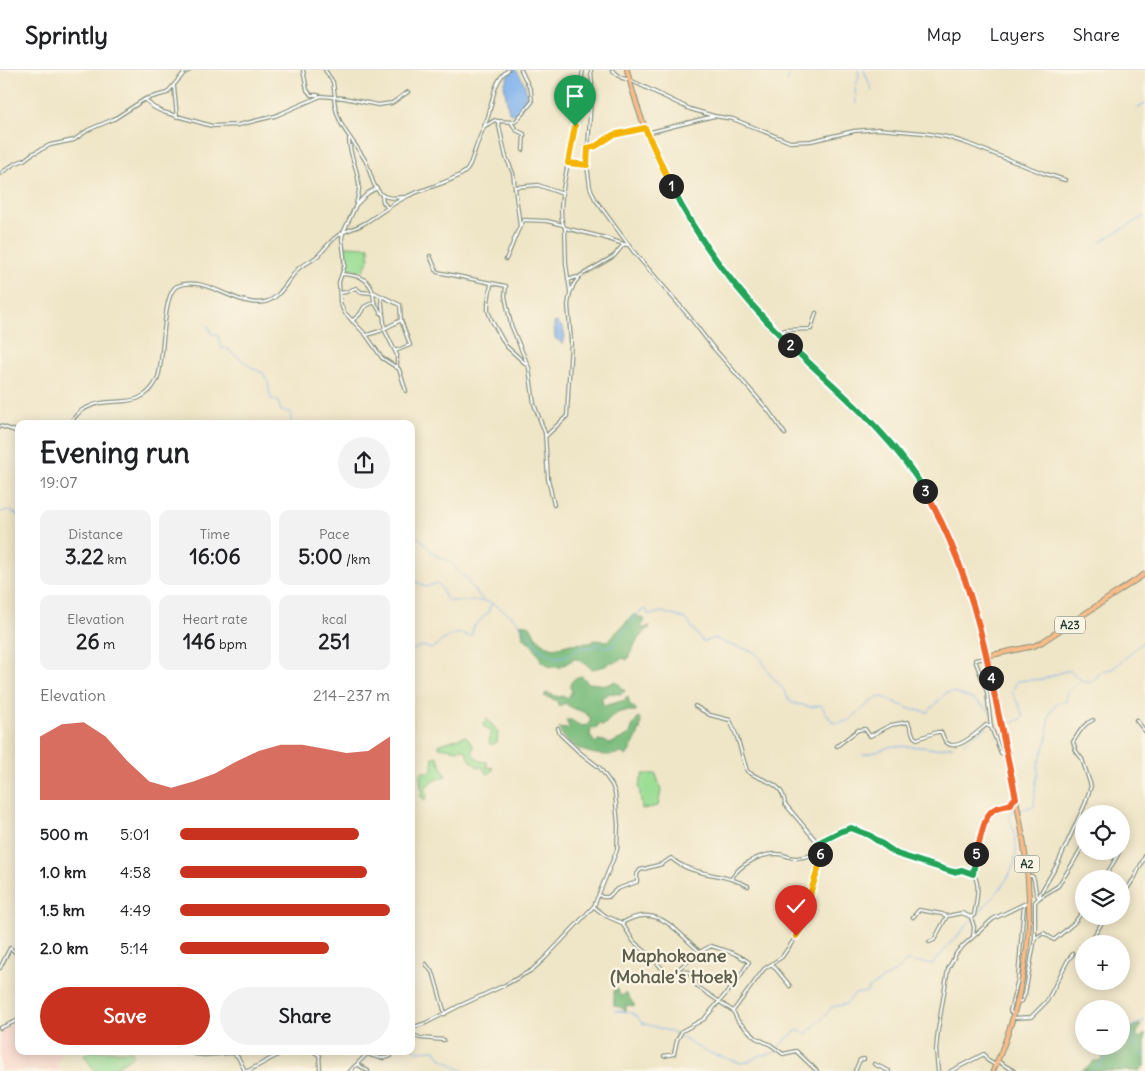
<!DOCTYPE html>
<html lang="en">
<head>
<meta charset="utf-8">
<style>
  body { margin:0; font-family:Delius,sans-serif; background:#f2f2f2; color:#202124; height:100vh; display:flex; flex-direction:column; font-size:19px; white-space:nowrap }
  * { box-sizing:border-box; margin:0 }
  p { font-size:16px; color:#757577 }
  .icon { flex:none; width:28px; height:28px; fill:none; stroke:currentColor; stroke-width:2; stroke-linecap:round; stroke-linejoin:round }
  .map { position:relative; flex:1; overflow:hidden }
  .details { position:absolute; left:15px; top:350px; width:400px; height:635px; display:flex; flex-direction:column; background:#fff; border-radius:10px; box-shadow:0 2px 12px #0003 }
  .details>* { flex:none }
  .buttons { position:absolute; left:1075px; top:735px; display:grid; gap:10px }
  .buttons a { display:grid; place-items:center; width:55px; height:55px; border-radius:50%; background:#fff; box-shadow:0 2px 12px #0003; font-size:25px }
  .pin { position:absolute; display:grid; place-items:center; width:42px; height:42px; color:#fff; margin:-51px -21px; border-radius:50% 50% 50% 0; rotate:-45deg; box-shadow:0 0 5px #0007 }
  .pin .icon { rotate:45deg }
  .km { position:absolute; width:25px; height:25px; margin:-12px; border-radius:50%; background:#222; color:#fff; font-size:14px; line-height:25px; text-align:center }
  .round { display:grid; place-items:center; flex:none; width:52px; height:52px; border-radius:26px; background:#f2f2f2 }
  .head { display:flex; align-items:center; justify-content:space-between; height:85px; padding:0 25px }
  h1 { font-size:28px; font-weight:700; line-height:38px }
  .metrics { display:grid; grid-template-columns:repeat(3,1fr); gap:8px; height:85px; padding:5px 25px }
  .metrics div { display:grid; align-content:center; border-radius:10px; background:#f2f2f2; text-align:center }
  .metrics b { font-size:21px; font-weight:700 }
  .metrics small { font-size:14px; font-weight:400 }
  .metrics p { font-size:14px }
  .chart { height:140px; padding:10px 25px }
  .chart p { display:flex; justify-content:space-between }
  .chart svg { width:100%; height:90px; margin-top:5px; fill:#c8321e; opacity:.7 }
  .button { display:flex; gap:10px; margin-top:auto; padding:10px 25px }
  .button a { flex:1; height:58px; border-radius:30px; background:#c8321e; color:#fff; font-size:20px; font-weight:700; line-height:58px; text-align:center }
  .button a+a { background:#f2f2f2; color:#202124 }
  ul { padding:0 25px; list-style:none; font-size:16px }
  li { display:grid; grid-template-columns:80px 60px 1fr; align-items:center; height:38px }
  li i { height:12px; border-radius:6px; background:#c8321e }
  header { display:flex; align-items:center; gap:30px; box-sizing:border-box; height:70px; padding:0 25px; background:#fff; border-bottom:1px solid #e0e0e0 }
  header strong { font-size:24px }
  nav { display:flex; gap:28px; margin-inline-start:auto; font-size:18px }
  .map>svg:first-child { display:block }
</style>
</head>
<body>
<header>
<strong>Sprintly</strong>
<nav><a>Map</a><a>Layers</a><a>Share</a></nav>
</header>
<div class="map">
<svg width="1145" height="1001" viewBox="0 0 1145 1001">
  <rect width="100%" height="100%" fill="#fcf5e5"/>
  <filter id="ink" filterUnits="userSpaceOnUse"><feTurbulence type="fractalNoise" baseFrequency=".02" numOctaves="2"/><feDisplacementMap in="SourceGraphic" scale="10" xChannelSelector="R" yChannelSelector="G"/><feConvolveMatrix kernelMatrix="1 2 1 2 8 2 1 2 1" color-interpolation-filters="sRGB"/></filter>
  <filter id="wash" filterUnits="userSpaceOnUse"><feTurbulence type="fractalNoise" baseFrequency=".0096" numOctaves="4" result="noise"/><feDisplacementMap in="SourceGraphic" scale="20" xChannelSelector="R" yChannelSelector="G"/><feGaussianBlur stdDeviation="1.12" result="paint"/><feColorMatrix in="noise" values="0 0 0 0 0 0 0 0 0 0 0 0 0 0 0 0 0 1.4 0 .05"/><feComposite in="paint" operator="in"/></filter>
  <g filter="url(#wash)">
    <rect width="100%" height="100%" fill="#efe5c7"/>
    <path fill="#f7d1c6" d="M17,952h2v29h43l-6,20h-56v-40z"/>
    <path fill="#9cde96" stroke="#5e8e65" d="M345,176l24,1v12l-6,12 -16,-3z
      M487,649l11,13 -1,10 -6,3 -2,-2 2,-11 -8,-6 2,-6z
      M466,666l8,11 -2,3c1,7 7,12 15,12v6l5,-1 1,3 -5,4 -4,-3 -2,-5 -2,2c-6,-3 -12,-10 -14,-17l-4,-2 -3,1 -20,-3v-2l4,-2z
      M437,686l9,20c-8,3 -18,5 -21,14l3,3 -3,7 -5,-4 3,-4 -2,-5 -1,-12 2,-3h8l2,-3 1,-12z
      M643,704h13l5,16 -3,16 -16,3 -3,-23z
      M91,981h41l2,4 -24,16h-15l-11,-16z"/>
    <path fill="#7dbd7f" stroke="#4e7d5a" d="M634,544l11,6 -5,9 11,-3 -14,14 -10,20 -4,-2 -9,5 -3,-1 -6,4 -13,3 -13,-10h-5l-14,8h-10l-9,-6 -2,-6 -8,-11 -8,-7 -2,-14 9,3 6,11 9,8 9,3 17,-4 20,-1 3,-3 14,1z
      M582,606l6,7 19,2 9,-4 9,10 -5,3 -10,-1 -9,5 3,8 21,-6 1,-3h2l2,8 6,4v2c-9,0 -17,-1 -24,6 -4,3 -5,6 -10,9l-3,-3 -3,6 -3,-1 -2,1 -1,7 6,8 2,-4 6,1 6,3 20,-10 2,-7 7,-10 2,3 -1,11h-3l2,2c-5,8 -7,16 -13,23l-4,-3c-20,6 -56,-2 -63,-25l8,1 2,-2 -3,-7h5l10,6 7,-1 3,-6c-6,-10 -18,-8 -26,-16l-6,4 -2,-6 -13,-5 2,-3 13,4 4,-1 2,2h3l4,-7 -2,-4c1,-7 5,-10 12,-11z
      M618,918l1,6 3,2 4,-3 9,13 -9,-1v6l-6,-4 -6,-1v-16z
      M1138,955h3l-5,10 4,3 5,-4v33l-2,-1 -4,5h-58l7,-4 6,-6h5l14,-15h8v-13l2,-2h5z"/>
    <path fill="#82b3ee" stroke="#507891" d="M511,0h5c9,12 14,23 6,37 -3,4 -4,6 -9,8l-4,-3 -5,-27z
      M557,252l6,6 2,9 -2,7 -8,-6 -1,-15z"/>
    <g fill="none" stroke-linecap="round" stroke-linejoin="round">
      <path stroke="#82b3ee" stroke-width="1" d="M864,0l8,21
        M816,1v-1
        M787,12l4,-12
        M856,34l-1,-16 4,-12 -1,-6
        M1138,38l7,-4
        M1100,172l45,-26
        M208,256l4,8 6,1 3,13 8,1 1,3 7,4 15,12 11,5 5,10 3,16 7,2 3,10 10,1v12
        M0,442l9,-2 10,6
        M411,464l10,5 12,15 18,8 8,11 8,5 2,6 14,16
        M411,509l15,8 11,-4c6,5 6,13 12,18h35l10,3 18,12 21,24 5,8 17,10 14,-3 6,-5 7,-3 12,1 2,-4 8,3 9,-1 26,-34 7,-3 3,6 13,-3 24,7 16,22h5l7,-3 13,6 22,6 5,2 8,8 7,13 15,17 5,10 4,3 18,4 10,-2 9,14 5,4 13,-2 24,-20 5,-3 6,-1 27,12 18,3 18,-19 7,-1 22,8 18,14v8l-3,2
        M411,581l11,-5 10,3c5,-6 23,-18 31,-15 3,1 5,2 8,2l3,-10 15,-14v-5l5,-3
        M1005,650l5,3c5,-1 9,-2 13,-6l-4,-12 -7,-12 5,-12 27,-2 21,-8h5l14,11h8l10,-11 10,-2 4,-3 29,-26
        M964,673l23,-16
        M863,685l16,-4 13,-5 30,1 13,2 18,-3
        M1021,740l13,-4 2,-26 2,-4v-12l9,-24 2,-26 9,-12h8c-2,-12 7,-14 14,-21
        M615,941c13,1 20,0 27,12l30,9 32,19 37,12 9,-2 10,-6h6l10,-3 5,-8 16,-14 9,4 18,-17 8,-10 14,-3 9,-10 12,-2 2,-4 29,-18 7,-8 5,-2 5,3 4,-1 14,2 19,-23 6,-5 14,-18 4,-2c17,-20 42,-41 40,-70 -1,-10 -4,-22 -7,-31l5,-4
        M1130,958l4,12 11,17
        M1121,966l5,-6 19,-10
        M411,976l6,5 16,-1 3,1 6,8 22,12
        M1092,1001l9,-8 14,-17"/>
    </g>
  </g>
  <g filter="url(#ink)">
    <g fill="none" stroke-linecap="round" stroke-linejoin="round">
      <g stroke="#87917e" stroke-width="4.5">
        <path id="street" d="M303,0l4,20 4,5h7
          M325,0l8,12 2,15
          M591,0l1,13 -5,82 3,22 5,12 38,52 55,64 23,30 57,65 17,24
          M612,0l10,8 8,2 60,29 24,7
          M174,17l3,30
          M334,28c3,29 17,38 31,62 6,11 6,25 16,34 5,5 16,4 23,3
          M145,29l8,8 10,5 49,14 26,-1 37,-9 46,-20 23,2 34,7 14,-2 16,-11
          M497,51l17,1 2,-1 16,-19 -1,-11 -10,-21
          M511,52l5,8 8,4 -1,16
          M485,56l10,-6 3,2 8,35 7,16 7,53
          M647,63l67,-17 19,3 57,23 21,-1 43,-10 24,-2 46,4 23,4 19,6 77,30 22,7
          M349,69c0,17 11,33 10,50 0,5 -2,10 -3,15
          M588,78l8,-2 17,-11 31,-7
          M568,93l15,-93
          M587,95l-19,-2c-3,15 -12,53 -3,65l37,9 25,8
          M0,104l14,-10 10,-4 8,-6 18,-9 24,-5 14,-10 26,-11 31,-20 22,-6 17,-20 6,-3
          M515,117l23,-2 25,9
          M377,118l-9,5 -12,12 -13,28 -1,6 3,26 -6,17 1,20 4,10 22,23 16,23 17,11 7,22
          M382,126l1,6 4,5
          M565,158l1,36 4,27
          M430,186l7,16 69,14 -1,10 6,29 18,43 5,36 11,29 3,46 6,26
          M506,189c6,-11 11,-31 18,-39l23,1 16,4
          M342,204c16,2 25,2 31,18l27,13 1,15 9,25 -15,6
          M568,210l9,-3
          M491,214l-3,18v9l4,10 14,25 21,19
          M373,222l1,10 7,11h1
          M340,223l6,-1 10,-4 5,4 12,1
          M381,226l4,35 12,24v13
          M352,251l8,-7 4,-7 10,-5
          M779,263l6,-3 26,-1 5,-16
          M367,265l13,-4 21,-11
          M68,354c6,-4 9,-12 16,-15 27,-16 55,5 73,-29 8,-17 4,-86 20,-94 29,-12 59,22 88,16 15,-3 23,-23 34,-34 5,-4 11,-6 16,-10 8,-6 13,-15 21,-21 8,-7 19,-8 27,-13 16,-9 29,-21 45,-28 14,-7 50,-16 59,-26 3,-4 5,-12 7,-17 4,-12 9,-24 14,-36 5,-16 5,-36 20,-47
          M0,356l19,6
          M546,366l21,-20 4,-75 -3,-36 2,-12 4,-9 6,-8 34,-20 10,-12
          M986,588l-11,2 12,32 4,35
          M695,636l15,9 20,5 7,17 10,34c14,11 36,9 38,33l33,39 2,10 -1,13 -8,25 -4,30 -25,36 -18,12 -31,42
          M1136,650l9,11
          M837,676l21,-16 7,-1 5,7 21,-11 17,-3 6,15 3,2 20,-7h4c2,3 3,9 6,11 10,9 32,-12 39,-18l5,2 10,26 5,2
          M818,773l24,-12 9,-3 18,7 28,18 56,18c32,-7 25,24 21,44l-3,2 3,10 -1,10
          M973,804l3,-21 13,-40 9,-6h7l6,-3 4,-5
          M1028,806h4c5,6 1,15 7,22l19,-12 15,-23 11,-20
          M732,808c8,-14 30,-25 46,-24 7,0 12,5 19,4 8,-1 16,-3 23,-5
          M1104,809l16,-28
          M599,825l3,2h6l9,-8 20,-7v-8l3,-4 22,-6 9,-6c21,19 53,14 77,28
          M1040,826v-2l17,-29 28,-61 6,-18 -9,-27 -6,-8 -3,-9c6,-9 10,-18 20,-22
          M1121,828l14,-21 10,-21
          M594,837l12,9 16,7 12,19 18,15 14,16 5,2 5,-4 13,1 9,15 35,24 5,10 18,17 15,7 12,9 13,-3 21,20
          M913,847l6,-7 23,4 5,2 15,-3 9,4
          M622,853c35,-21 53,7 78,29
          M1035,868l9,-5 10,7 20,-17 10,-13
          M929,872l5,-2 13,-24
          M1089,874l17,-28
          M426,894l8,11 11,39
          M772,894l18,22
          M0,898l10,-20 9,7
          M1017,932l5,-1 3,-7 10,-56v-36l4,-4
          M1013,945l-3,-4 8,-32 6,-75
          M1013,948l18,-1 16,-16 21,-41 5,-6
          M0,958l19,-8
          M411,958l15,-5 33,-17 46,-21 27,-15 13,-12 49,-52 23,-56 1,-25 -3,-32 -3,-8 -12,-17 -22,-17 -18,-17 -2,-6
          M411,964l9,4 24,2
          M196,981l-1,3 9,1 29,-2 5,4 7,14
          M313,981l7,5
          M319,981l1,20
          M368,984c5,3 17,6 23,2
          M664,986l10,-2 3,-14 5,-9 22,-12 33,-38 12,-19c-14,-10 -23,-11 -38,-16l-11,6 -24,19
          M999,992l15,9
          M357,994l11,7
          M874,994l15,7
          M245,1000l3,1 37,-20
          M350,1001l20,-20
          M855,1001l5,-11 4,-1
          M938,1001l-2,-21 2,-20 10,-61 9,-17 7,-7 29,-26 35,-17
          M951,1001l33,-17 3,6 8,5"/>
      </g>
      <g stroke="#87917e" stroke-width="6">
        <path id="primary" d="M627,0c24,97 76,187 146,258 45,45 96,85 134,137 64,87 78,183 99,285 12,58 25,115 23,174 -3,50 -15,101 -36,147
          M987,586l47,-10 8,-4 103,-68"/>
      </g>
      <use href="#street" stroke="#fff" stroke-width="2"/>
      <use href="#primary" stroke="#f9bc89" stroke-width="4"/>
    </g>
  </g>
  <g fill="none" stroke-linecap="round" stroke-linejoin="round" filter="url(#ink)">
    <g stroke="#fff" stroke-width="10">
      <path id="split-1" d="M575,56l-7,37 19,2 1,-17 8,-2 17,-11 32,-7 26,58"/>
    </g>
    <g stroke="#fff" stroke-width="10">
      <path id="split-2" d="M671,116c30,60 71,112 119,159"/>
    </g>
    <g stroke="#fff" stroke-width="10">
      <path id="split-3" d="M790,275c48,46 101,88 135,146"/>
    </g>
    <g stroke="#fff" stroke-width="10">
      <path id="split-4" d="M925,421c34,59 53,121 66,187"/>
    </g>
    <g stroke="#fff" stroke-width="10">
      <path id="split-5" d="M976,784c4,-11 7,-37 17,-44 5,-4 12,-3 18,-6l2,-4 3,-2 -25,-120"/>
    </g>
    <g stroke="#fff" stroke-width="10">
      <path id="split-6" d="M820,784l-2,-11 24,-12 9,-3 18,7 28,19 56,18 9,-2 11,4 3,-20"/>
    </g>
    <g stroke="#fff" stroke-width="10">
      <path id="split-7" d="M796,866l11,-15 4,-30 8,-25 1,-12"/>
    </g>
    <use href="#split-1" stroke="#f5b400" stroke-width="6"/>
    <use href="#split-2" stroke="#22a559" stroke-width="6"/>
    <use href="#split-3" stroke="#22a559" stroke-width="6"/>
    <use href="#split-4" stroke="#f0652b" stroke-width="6"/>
    <use href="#split-5" stroke="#f0652b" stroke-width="6"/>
    <use href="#split-6" stroke="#22a559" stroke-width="6"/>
    <use href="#split-7" stroke="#f5b400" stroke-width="6"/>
  </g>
  <g text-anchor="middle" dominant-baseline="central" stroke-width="4.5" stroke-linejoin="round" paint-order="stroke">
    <g fill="#fcf5e5" stroke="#617469" stroke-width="1">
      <rect x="1055" y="546.5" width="30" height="17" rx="4"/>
      <rect x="1014.5" y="785.5" width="25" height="17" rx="4"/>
    </g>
    <g font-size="11" font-weight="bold" fill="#1f3d34">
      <text x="1070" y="555">A23</text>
      <text x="1027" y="794">A2</text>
    </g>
    <g font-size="18" font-weight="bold" fill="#5d5f4f" stroke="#fcf5e5">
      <text x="674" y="885">Maphokoane<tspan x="674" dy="21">(Mohale's Hoek)</tspan></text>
    </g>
  </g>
</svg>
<div class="buttons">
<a><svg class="icon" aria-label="locate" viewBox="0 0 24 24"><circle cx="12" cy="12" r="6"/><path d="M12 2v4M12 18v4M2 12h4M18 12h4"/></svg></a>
<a><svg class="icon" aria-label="layers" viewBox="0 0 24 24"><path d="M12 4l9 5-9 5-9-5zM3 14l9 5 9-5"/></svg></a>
<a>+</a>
<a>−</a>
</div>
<div class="pin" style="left:575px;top:56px;background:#1e9e55"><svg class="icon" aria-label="arrive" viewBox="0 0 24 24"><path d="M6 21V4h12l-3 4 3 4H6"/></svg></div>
<div class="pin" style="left:796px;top:866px;background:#d93025"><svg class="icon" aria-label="check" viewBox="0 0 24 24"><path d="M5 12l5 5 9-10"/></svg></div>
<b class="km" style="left:671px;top:116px">1</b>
<b class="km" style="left:790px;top:275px">2</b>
<b class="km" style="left:925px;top:421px">3</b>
<b class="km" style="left:991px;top:608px">4</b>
<b class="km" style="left:976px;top:784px">5</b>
<b class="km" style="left:820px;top:784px">6</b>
<section class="details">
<div class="head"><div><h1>Evening run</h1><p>19:07</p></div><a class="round"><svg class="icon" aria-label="share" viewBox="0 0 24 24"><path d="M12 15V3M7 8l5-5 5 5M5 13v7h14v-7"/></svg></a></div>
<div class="metrics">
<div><p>Distance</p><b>3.22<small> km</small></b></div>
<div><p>Time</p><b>16:06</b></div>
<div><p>Pace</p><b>5:00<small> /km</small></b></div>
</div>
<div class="metrics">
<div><p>Elevation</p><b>26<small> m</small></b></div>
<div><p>Heart rate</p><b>146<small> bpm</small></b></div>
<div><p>kcal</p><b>251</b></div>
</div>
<div class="chart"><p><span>Elevation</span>214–237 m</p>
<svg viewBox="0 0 160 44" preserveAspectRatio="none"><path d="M0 44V13L10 7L20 6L30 13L40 25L50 35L60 38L70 35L80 31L90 25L100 20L110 17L120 17L130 19L140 21L150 20L160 13V44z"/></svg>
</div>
<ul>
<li><b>500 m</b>5:01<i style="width:85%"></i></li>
<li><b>1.0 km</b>4:58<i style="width:89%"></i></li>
<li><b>1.5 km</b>4:49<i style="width:100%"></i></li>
<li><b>2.0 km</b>5:14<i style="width:71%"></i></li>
</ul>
<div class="button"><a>Save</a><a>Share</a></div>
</section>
</div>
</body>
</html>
